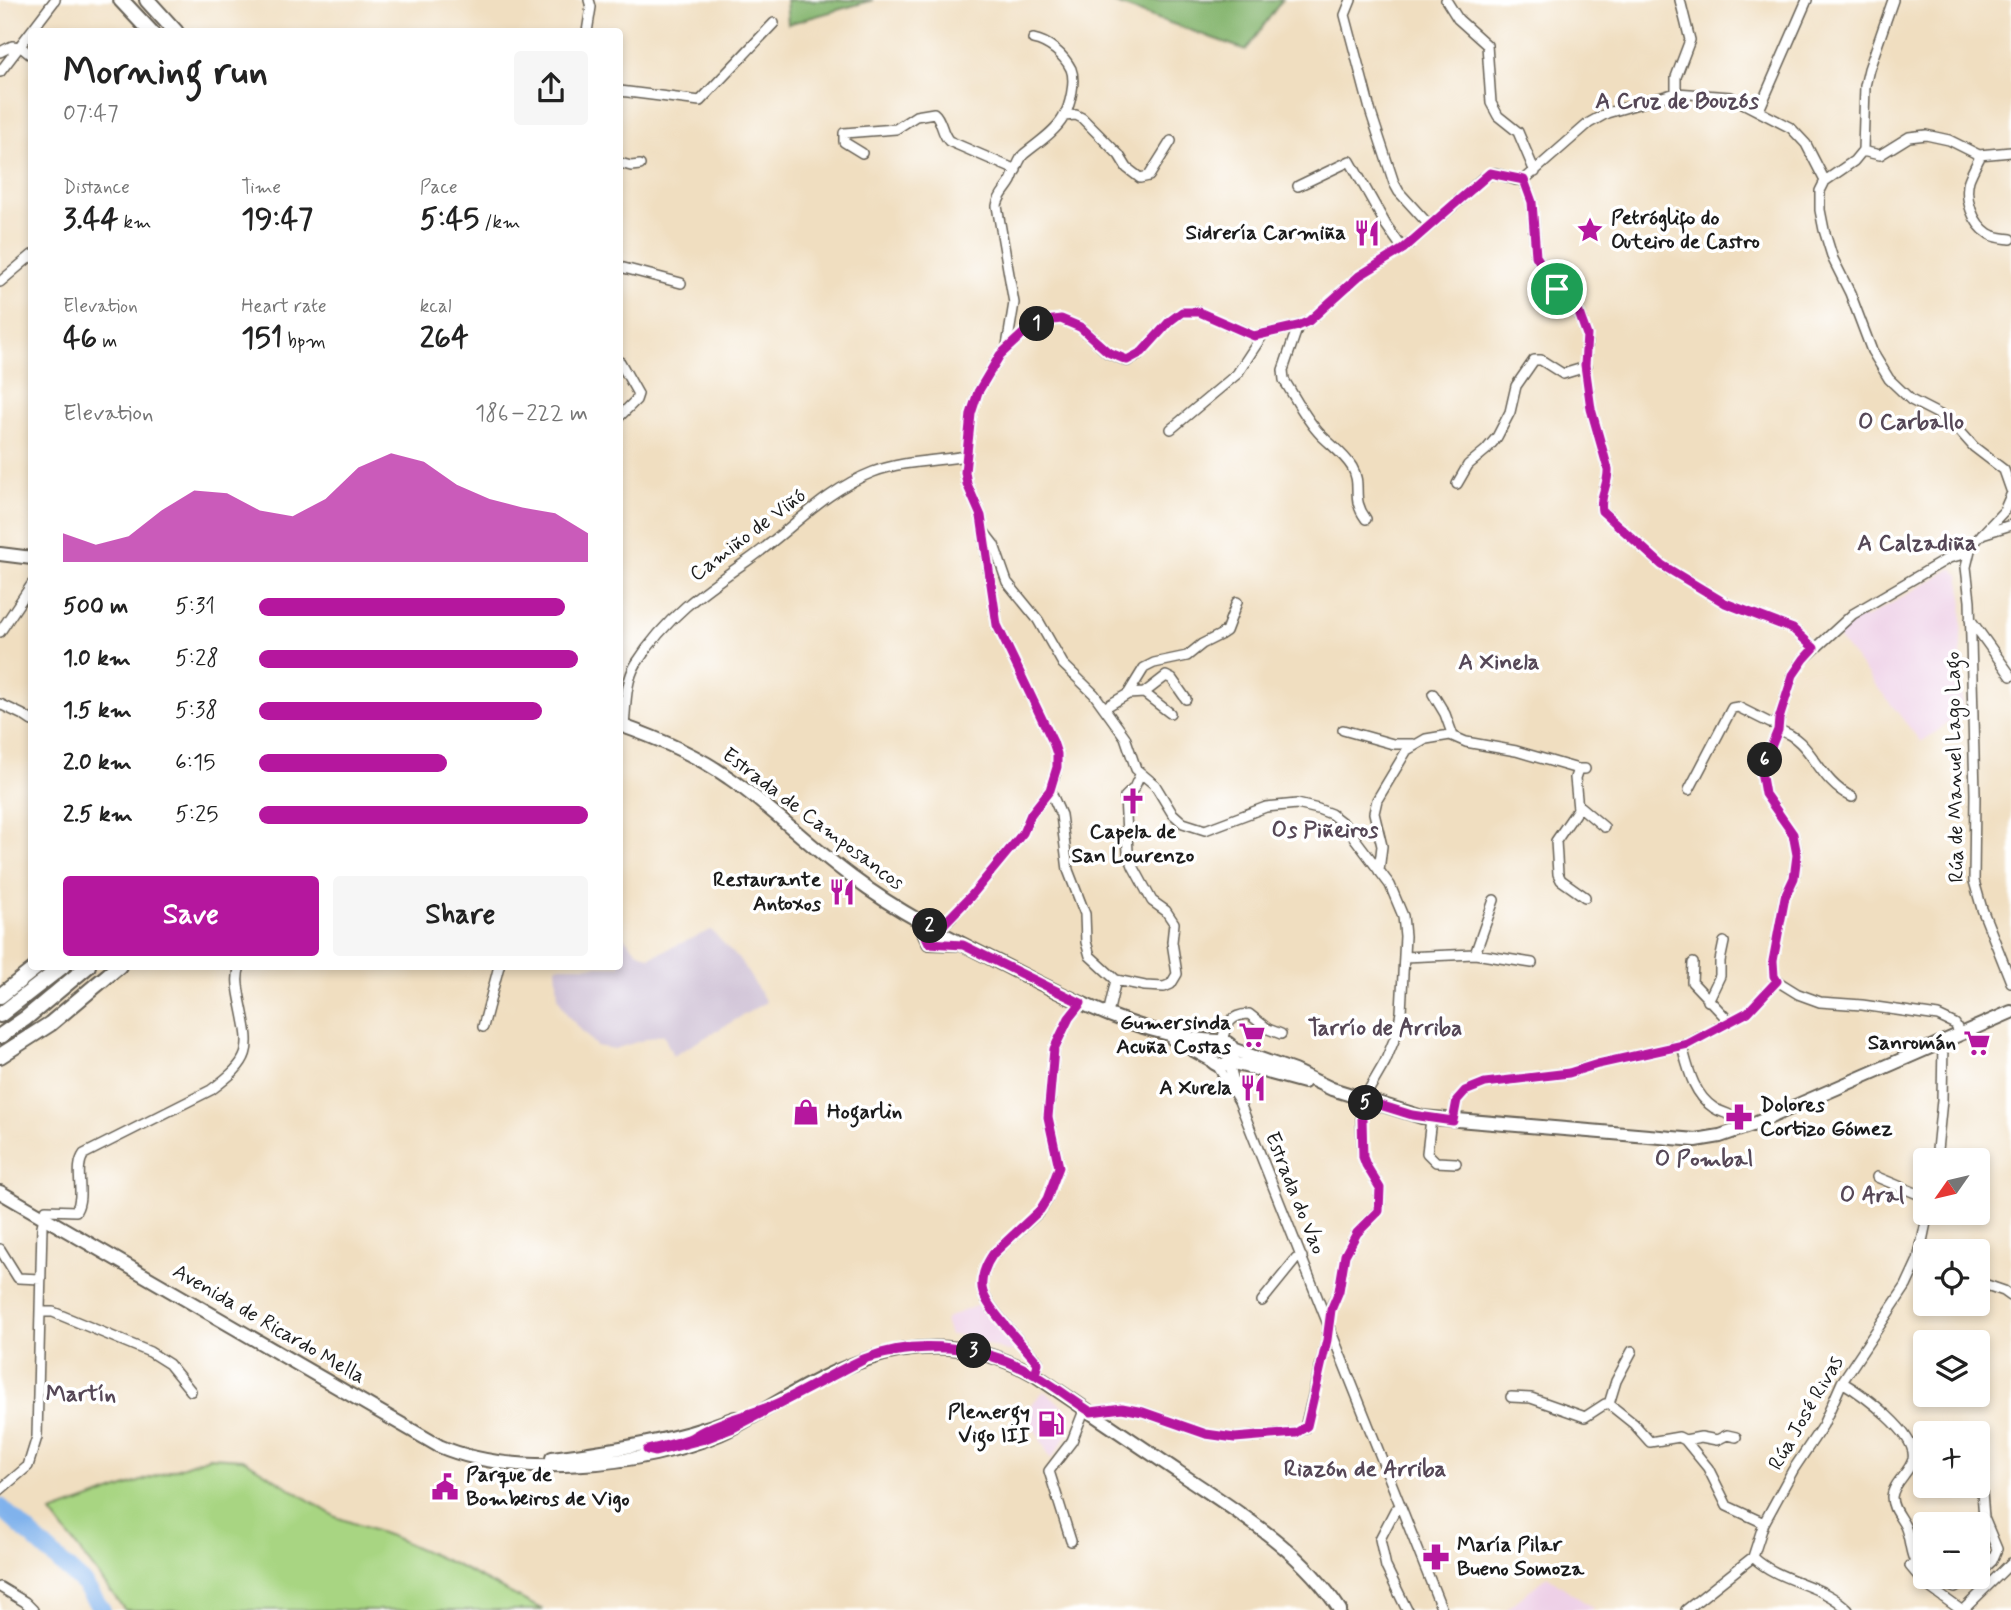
<!DOCTYPE html>
<html lang="en">
<head>
<meta charset="utf-8">
<style>
  body { margin:0; font-family:Mynerve,sans-serif; background:#f6f6f6; color:#222; height:100vh; display:flex; flex-direction:column; font-size:26px; white-space:nowrap }
  * { box-sizing:border-box; margin:0 }
  p { font-size:23px; color:#767676 }
  .icon { flex:none; width:38px; height:38px; fill:none; stroke:currentColor; stroke-width:2; stroke-linecap:round; stroke-linejoin:round }
  .map { position:relative; flex:1; overflow:hidden }
  .sheet { position:absolute; left:28px; top:28px; width:595px; height:942px; display:flex; flex-direction:column; background:#fff; border-radius:7px; box-shadow:0 4px 10px #0003 }
  .sheet>* { flex:none }
  .needle { width:46px; rotate:236deg }
  .fabs { position:absolute; left:1913px; top:1148px; display:grid; gap:14px }
  .fabs a { display:grid; place-items:center; width:77px; height:77px; border-radius:7px; background:#fff; box-shadow:0 4px 10px #0003; font-size:35px }
  .pin { position:absolute; display:grid; place-items:center; width:60px; height:60px; color:#fff; margin:-30px; border:4px solid #fff; border-radius:50%; box-shadow:0 2px 7px #0007 }
  .km { position:absolute; width:35px; height:35px; margin:-18px; border-radius:50%; background:#222; color:#fff; font-size:19px; line-height:35px; text-align:center }
  .round { display:grid; place-items:center; flex:none; width:74px; height:74px; border-radius:7px; background:#f6f6f6 }
  .head { display:flex; align-items:center; justify-content:space-between; height:119px; padding:0 35px }
  h1 { font-size:38px; font-weight:700; line-height:52px }
  .stats { display:grid; grid-template-columns:repeat(3,1fr); gap:10px; height:119px; padding:7px 35px }
  .stats div { display:grid; align-content:center }
  .stats b { font-size:30px; font-weight:700 }
  .stats small { font-size:19px; font-weight:400 }
  .stats p { font-size:19px }
  .chart { height:196px; padding:14px 35px }
  .chart p { display:flex; justify-content:space-between }
  .chart svg { width:100%; height:126px; margin-top:7px; fill:#b5179e; opacity:.7 }
  .primary-button { display:flex; gap:14px; margin-top:auto; padding:14px 35px }
  .primary-button a { flex:1; height:80px; border-radius:7px; background:#b5179e; color:#fff; font-size:28px; font-weight:700; line-height:80px; text-align:center }
  .primary-button a+a { background:#f6f6f6; color:#222 }
  ul { padding:0 35px; list-style:none; font-size:23px }
  li { display:grid; grid-template-columns:112px 84px 1fr; align-items:center; height:52px }
  li i { height:18px; border-radius:9px; background:#b5179e }
  .map>svg:first-child { display:block }
</style>
</head>
<body>
<div class="map">
<svg width="2011" height="1610" viewBox="0 0 2011 1610">
  <rect width="100%" height="100%" fill="#fff"/>
  <filter id="ink" filterUnits="userSpaceOnUse"><feTurbulence type="fractalNoise" baseFrequency=".0143" numOctaves="2"/><feDisplacementMap in="SourceGraphic" scale="14" xChannelSelector="R" yChannelSelector="G"/><feConvolveMatrix kernelMatrix="1 2 1 2 8 2 1 2 1" color-interpolation-filters="sRGB"/></filter>
  <filter id="wash" filterUnits="userSpaceOnUse"><feTurbulence type="fractalNoise" baseFrequency=".00686" numOctaves="4" result="noise"/><feDisplacementMap in="SourceGraphic" scale="28" xChannelSelector="R" yChannelSelector="G"/><feGaussianBlur stdDeviation="1.57" result="paint"/><feColorMatrix in="noise" values="0 0 0 0 0 0 0 0 0 0 0 0 0 0 0 0 0 1.4 0 .05"/><feComposite in="paint" operator="in"/></filter>
  <g filter="url(#wash)">
    <rect width="100%" height="100%" fill="#f0dec0"/>
    <path fill="#eed0e7" d="M1953,568l6,7 4,23 -2,43 1,73 -41,28 -85,-107 26,-20 2,4z
      M978,1305l8,3 28,32 3,5 -2,5 -7,1 -33,-10 -9,-6h-16l-5,-14 3,-4z
      M1044,1391l20,16 7,14 -3,13 -17,25 -26,-48z
      M1547,1576l46,32 -2,2h-85z"/>
    <path fill="#ccbed3" d="M711,930l30,32 25,40 -93,54 -10,-22 -49,15 -18,-3 -28,-30 -10,-18 -2,-32h64v-33l17,18 13,6z"/>
    <path fill="#a8d582" stroke="#62784f" stroke-width="2" d="M209,1457l34,2 93,58 57,20 65,29 85,44h-418l-74,-97z"/>
    <path fill="#86b670" stroke="#516946" stroke-width="2" d="M786,0h87l-85,24z
      M1105,0h177l-36,50z"/>
    <g fill="none" stroke-linecap="round" stroke-linejoin="round">
      <path stroke="#80b2ec" stroke-width="18" d="M0,1507l84,77 18,26"/>
    </g>
  </g>
  <g filter="url(#ink)">
    <g fill="none" stroke-linecap="round" stroke-linejoin="round">
      <g stroke="#666055" stroke-width="12">
        <path id="minor" d="M1351,0l-6,15 26,98 23,70 5,9 31,34
          M1446,0l12,19 29,26 4,58 7,13 20,16 17,40
          M1893,0l-24,69 -4,17 -2,64 -9,11 -29,20 -5,10v19l4,20 9,29 17,34 22,58 17,28 22,21 39,20 24,27 30,23 7,20
          M587,32l4,-25 -2,-7
          M21,47l11,9
          M0,52l12,-6 9,1
          M0,72l55,-72
          M620,91l80,10 74,-78
          M1676,93v-16l14,-37 -10,-40
          M1759,110l48,-110
          M1064,116l12,-1 6,3 37,37 8,13 13,10 9,-2 22,-35
          M1862,151l18,4 29,-18 17,-2 23,5 30,15 32,-3
          M862,153l-18,-11v-9l52,-4 20,-13 18,-3c8,6 7,20 15,28l67,29
          M1981,155c-4,8 -9,17 -12,25 -5,19 4,44 20,54 7,4 15,4 22,5
          M620,163l11,3 9,-1
          M1524,180l8,22 4,54 21,34 22,24 8,21 -2,30 6,44 17,60c1,15 -9,28 -6,42l60,54 63,38 68,26 21,19
          M1298,186l52,-25 36,64 17,24
          M620,267l61,16
          M0,282l32,-27
          M1298,326l-15,44 1,10c12,19 22,40 37,55 11,11 23,19 31,32 11,19 -2,31 14,52
          M1007,346l7,-43 -17,-97c1,-10 9,-16 14,-25 4,-9 6,-18 12,-26 13,-11 32,-23 40,-37 7,-11 13,-37 8,-49 -7,-14 -22,-27 -38,-30
          M620,362l18,32 -2,6 -16,16
          M1171,429l66,-55 25,-38
          M1457,484l11,-19 18,-15 11,-13 13,-25 6,-26 18,-26h7l22,14 23,-7
          M2011,495l-7,16 -33,35 -5,21 4,34 5,193 -1,87 8,28 29,73
          M984,532l10,13 13,37 31,38 25,44 31,30 31,43 11,32 19,16 17,28 11,10 22,7 61,-23 31,-3 21,5 13,5 13,10 46,61 13,31 2,20 -4,76 -4,21 -12,29 -22,38
          M1982,534l29,-9
          M1970,619l41,57
          M0,632l32,-48
          M1144,693l26,20
          M1128,694l16,-1 22,-17 6,3 14,20
          M1433,694l12,20 8,22
          M0,704l23,11 9,6
          M1104,708l24,-14 16,-26 10,-5 33,-7 15,-12 18,-9 6,-4 11,-29
          M624,727c2,-20 1,-45 12,-63 30,-47 66,-72 111,-103 43,-30 77,-70 126,-89 29,-11 63,-11 94,-16
          M1343,730l50,14h20
          M1778,730c35,9 38,50 74,67
          M1578,769l-3,9 3,31 -22,32 2,33 3,6 24,17
          M1050,790l11,25 7,55 17,44 1,28 4,14 26,24 29,6 19,1 7,-3 6,-10 -5,-32 2,-19 -8,-12 -14,-10 -19,-35 -5,-14 -3,-55 9,-9 6,-13
          M1689,790l43,-82 6,-1 32,16 8,1
          M1578,805l26,22
          M1379,871l3,-25 -8,-33 3,-13 30,-50 19,-11 24,-4 16,7 50,9 62,18h7
          M938,931l33,-35 52,-63 8,-19 19,-24 7,-23v-13l-4,-12 -56,-117 -16,-109 -14,-32 -2,-12 6,-58 7,-22 22,-37 27,-25 12,-8 22,-3 19,8 28,26 19,8 15,-9 28,-31 12,-9h17l55,24 44,-10 11,-5 50,-45 44,-27 50,-43 30,-28 12,-5 21,7h8l65,-57 18,-10 69,-20 55,4 60,31 15,16 19,37
          M1475,954l19,-54
          M1404,957l71,-3 57,9
          M1693,963l-1,19 37,39
          M1708,1001l12,-25v-15l4,-19
          M1108,1014l8,-34
          M483,1027l16,-61
          M1960,1034l-5,-10 -17,-8 -76,-11 -42,-3 -22,-8 -21,-13 -3,-5 -1,-15 12,-65 9,-18 3,-24 -4,-20 -28,-40 -4,-23 17,-41 1,-11 14,-44 11,-16 49,-45 96,-56 19,-5
          M1222,1041c4,-17 8,-26 27,-27l19,15 13,5
          M1682,1046c6,22 11,48 32,62 9,6 17,4 23,14
          M1229,1063l9,33
          M1217,1065l22,36 203,509
          M1431,1119l-4,34 9,9 20,1
          M1453,1121l4,-21 8,-9 20,-8 84,-10 29,-9 90,-20 60,-32 29,-31
          M1936,1160l6,-60 1,-58
          M1877,1177l48,20
          M0,1249l18,29 23,1
          M1978,1282l26,9 7,5
          M1262,1301l34,-42 6,-2
          M41,1312h12l97,40 19,12 22,27
          M1035,1375l3,-13c-13,-15 -50,-53 -55,-70 -4,-12 3,-28 10,-38l47,-43 7,-11 12,-33 -11,-50 6,-68 15,-31 12,-15
          M1842,1382c20,12 76,52 71,77 -3,13 -20,24 -21,38 0,12 8,19 13,29 8,19 2,31 20,49
          M1511,1397l20,1 54,19 20,-13h4l25,20 16,18 29,-5 6,3 23,28 19,38 37,17
          M1609,1404l7,-23 16,-30
          M1091,1412l31,-4 21,4 63,22 29,4 61,-5 9,-5 22,-88 3,-31 9,-18 6,-36 12,-22 22,-22 1,-23 -14,-23 -3,-8 -2,-39 6,-17
          M1685,1440l16,-3 16,3 10,-5 9,2
          M1913,1452l12,-2
          M1978,1466l3,13 3,39 13,31 -5,12 -14,13
          M0,1490l28,-24 9,-29 5,-211 4,-16 30,1c10,-17 -3,-42 8,-57l127,-64c45,-33 39,-41 29,-92 -2,-11 -4,-21 0,-32
          M1401,1507l-6,3 -15,29 6,28 21,43
          M1071,1541l-22,-70 23,-30 13,-33
          M1753,1557c27,26 69,26 95,53
          M1910,1566l15,18 36,26
          M1927,1577l28,11 18,-11
          M0,1587l25,15 8,8
          M1686,1610l67,-53 11,-34 29,-53 30,-45 19,-43 64,-96 12,-26 10,-47
          M1963,1610l48,-47"/>
      </g>
      <g stroke="#666055" stroke-width="16">
        <path id="major" d="M0,554l32,4
          M620,725c37,13 77,30 109,53 44,30 81,69 124,100 45,34 97,60 147,85 68,35 141,74 218,78
          M919,921l10,22 30,1
          M1173,1039l37,20
          M1209 1053a12 12 0 1 1 24 0a12 12 0 1 1-24 0Z
          M1232,1049l62,22 38,18 90,28 274,23 24,-4 32,-11 259,-113
          M1230,1062l74,20
          M0,1192l439,254c77,33 205,20 281,-12 18,-8 34,-18 51,-28 87,-52 168,-85 264,-31 48,32 95,64 142,96 60,41 123,77 163,139
          M552,1458c63,-8 123,-17 183,-40"/>
      </g>
      <g stroke="#666055" stroke-width="18">
        <path id="highway" d="M121,0l30,32
          M147,0l29,32
          M0,996l38,-30
          M0,1015l63,-49
          M0,1036l26,-18 62,-52
          M0,1056l50,-32 69,-58"/>
      </g>
      <use href="#minor" stroke="#fff" stroke-width="9"/>
      <use href="#major" stroke="#fff" stroke-width="12"/>
      <use href="#highway" stroke="#fff" stroke-width="14"/>
    </g>
  </g>
  <g fill="none" stroke-linecap="round" stroke-linejoin="round" filter="url(#ink)">
    <g stroke="#fff" stroke-width="14">
      <path id="route" d="M1557,289l-21,-33 -4,-54 -8,-22 -34,-7 -87,76 -44,27 -50,45 -11,5 -44,10 -55,-24h-17l-12,9 -28,31 -15,8 -19,-8 -28,-25 -19,-8 -22,3 -12,8 -27,25 -22,37 -7,22 -6,58 2,12 14,32 16,109 56,117 4,12v13l-7,23 -19,24 -8,19 -52,63 -33,34 -20,-11 11,24 34,2 118,58 -12,15 -15,31 -6,68 11,50 -12,32 -7,11 -47,44c-7,10 -14,26 -10,38 4,17 42,55 55,71l-3,12c-51,-28 -116,-39 -171,-16 -31,13 -60,33 -91,46 -21,9 -45,14 -66,24 -6,2 -12,7 -19,10 -13,5 -27,7 -41,11l8,2 50,-13 28,-11 134,-70c53,-15 107,-15 156,10 24,12 46,30 68,44l31,-4 21,4 63,22 29,4 61,-5 11,-7 20,-86 4,-30 8,-19 6,-36 12,-22 22,-22 1,-23 -14,-23 -3,-8 -1,-39 5,-17 45,14 41,6 4,-21 8,-9 20,-8 84,-10 29,-9 90,-20 60,-32 29,-31 -3,-5 -1,-15 12,-64 9,-19 3,-23 -4,-21 -28,-40 -4,-23 17,-41 1,-11 14,-44 11,-16 10,-11 -21,-19 -68,-26 -63,-38 -60,-54c-3,-15 7,-27 6,-42l-17,-60 -6,-44 2,-30 -8,-22 -22,-24"/>
    </g>
    <use href="#route" stroke="#b5179e" stroke-width="9"/>
  </g>
  <defs>
    <g id="sight-bare" transform="scale(2.1)"><path d="M0-6L1.8-2.2L6-1.7L2.9 1.2L3.7 5.4L0 3.3L-3.7 5.4L-2.9 1.2L-6-1.7L-1.8-2.2Z" fill="#b5179e" stroke="#fff" stroke-width="2.5" paint-order="stroke"/></g>
    <g id="restaurant-bare" transform="scale(2.1)"><path d="M-5-6h1v4h1v-4h1v4h1v-4h1v5L-1.5 .5V6h-2V.5L-5-1ZM5-6V6H3V1.5H1.5Q1.5-4 5-6Z" fill="#b5179e" stroke="#fff" stroke-width="2.5" paint-order="stroke"/></g>
    <g id="church-bare" transform="scale(2.1)"><path d="M-1.2-6h2.4v3.5h3.3v2.4h-3.3V6h-2.4V-.1h-3.3v-2.4h3.3Z" fill="#b5179e" stroke="#fff" stroke-width="2.5" paint-order="stroke"/></g>
    <g id="supermarket-bare" transform="scale(2.1)"><path d="M-6-5.5h2.5l.6 2H6L4.5 2H-2.5L-4.4-4H-6ZM-1.5 3.2a1.3 1.3 0 1 0 .1 0ZM3 3.2a1.3 1.3 0 1 0 .1 0Z" fill="#b5179e" stroke="#fff" stroke-width="2.5" paint-order="stroke"/></g>
    <g id="shop-bare" transform="scale(2.1)"><path d="M-5-2.5h2.3a2.7 3.5 0 0 1 5.4 0H5L5.5 6h-11ZM-1.5-2.5h3a1.5 2.3 0 0 0-3 0Z" fill="#b5179e" stroke="#fff" stroke-width="2.5" paint-order="stroke"/></g>
    <g id="pharmacy-bare" transform="scale(2.1)"><path d="M-2-6h4v4h4v4h-4v4h-4v-4h-4v-4h4Z" fill="#b5179e" stroke="#fff" stroke-width="2.5" paint-order="stroke"/></g>
    <g id="fuel-bare" transform="scale(2.1)"><path d="M-5.5-6h7V0h2V4h1.3V-2.5L3-4.5l.8-.8L6-3V5H2.5V1h-1V6h-7ZM-4.2-4.7v3.2H.2V-4.7Z" fill="#b5179e" stroke="#fff" stroke-width="2.5" paint-order="stroke"/></g>
    <g id="civic-bare" transform="scale(2.1)"><path d="M-.6-6.5H3V-4.5H.6V-3L4-1V1h2V6H-6V1h2V-1L-.6-3ZM-1.2 2.5V6h2.4V2.5Z" fill="#b5179e" stroke="#fff" stroke-width="2.5" paint-order="stroke"/></g>
  </defs>
  <g fill-rule="evenodd">
    <use href="#sight-bare" x="1590" y="230"/>
    <use href="#restaurant-bare" x="1367" y="233"/>
    <use href="#church-bare" x="1133" y="801"/>
    <use href="#restaurant-bare" x="842" y="892"/>
    <use href="#supermarket-bare" x="1252" y="1035"/>
    <use href="#supermarket-bare" x="1977" y="1043"/>
    <use href="#restaurant-bare" x="1253" y="1088"/>
    <use href="#shop-bare" x="806" y="1112"/>
    <use href="#pharmacy-bare" x="1739" y="1117"/>
    <use href="#fuel-bare" x="1051" y="1424"/>
    <use href="#civic-bare" x="445" y="1487"/>
    <use href="#pharmacy-bare" x="1436" y="1557"/>
  </g>
  <g text-anchor="middle" dominant-baseline="central" stroke-width="7" stroke-linejoin="round" paint-order="stroke">
    <g font-size="21" font-weight="bold" fill="#1c1c1c" stroke="#fff" text-anchor="end">
      <text x="1611" y="218" text-anchor="start">Petróglifo do<tspan x="1611" dy="24">Outeiro de Castro</tspan></text>
      <text x="1346" y="233">Sidrería Carmiña</text>
      <text x="1133" y="832" text-anchor="middle">Capela de<tspan x="1133" dy="24">San Lourenzo</tspan></text>
      <text x="821" y="880">Restaurante<tspan x="821" dy="24">Antoxos</tspan></text>
      <text x="1231" y="1023">Gumersinda<tspan x="1231" dy="24">Acuña Costas</tspan></text>
      <text x="1956" y="1043">Sanromán</text>
      <text x="1232" y="1088">A Xurela</text>
      <text x="1760" y="1105" text-anchor="start">Dolores<tspan x="1760" dy="24">Cortizo Gómez</tspan></text>
      <text x="827" y="1112" text-anchor="start">Hogarlin</text>
      <text x="1030" y="1412">Plenergy<tspan x="1030" dy="24">Vigo III</tspan></text>
      <text x="466" y="1475" text-anchor="start">Parque de<tspan x="466" dy="24">Bombeiros de Vigo</tspan></text>
      <text x="1457" y="1545" text-anchor="start">María Pilar<tspan x="1457" dy="24">Bueno Somoza</tspan></text>
    </g>
    <g font-size="21" fill="#1c1c1c" stroke="#fff">
      <text transform="translate(748 535) rotate(-37)">Camiño de Viñó</text>
      <text transform="translate(1955 767) rotate(-91)">Rúa de Manuel Lago Lago</text>
      <text transform="translate(813 819) rotate(37)">Estrada de Camposancos</text>
      <text transform="translate(1295 1193) rotate(68)">Estrada do Vao</text>
      <text transform="translate(269 1324) rotate(30)">Avenida de Ricardo Mella</text>
      <text transform="translate(1806 1413) rotate(-60)">Rúa José Rivas</text>
    </g>
    <g font-size="23" font-weight="bold" fill="#564857" stroke="#fff">
      <text x="1677" y="102">A Cruz de Bouzós</text>
      <text x="1911" y="423">O Carballo</text>
      <text x="1917" y="544">A Calzadiña</text>
      <text x="1499" y="663">A Xinela</text>
      <text x="1325" y="831">Os Piñeiros</text>
      <text x="1385" y="1029">Tarrío de Arriba</text>
      <text x="1704" y="1160">O Pombal</text>
      <text x="1872" y="1196">O Aral</text>
      <text x="81" y="1395">Martín</text>
      <text x="1365" y="1470">Riazón de Arriba</text>
    </g>
  </g>
</svg>
<div class="fabs">
<a><svg class="needle" viewBox="-14 -14 28 28"><path d="M0-13l5 13h-10z" fill="#e53935"/><path d="M0 13l5-13h-10z" fill="#767676"/></svg></a>
<a><svg class="icon" aria-label="locate" viewBox="0 0 24 24"><circle cx="12" cy="12" r="6"/><path d="M12 2v4M12 18v4M2 12h4M18 12h4"/></svg></a>
<a><svg class="icon" aria-label="layers" viewBox="0 0 24 24"><path d="M12 4l9 5-9 5-9-5zM3 14l9 5 9-5"/></svg></a>
<a>+</a>
<a>−</a>
</div>
<div class="pin" style="left:1557px;top:289px;background:#1e9e55"><svg class="icon" aria-label="arrive" viewBox="0 0 24 24"><path d="M6 21V4h12l-3 4 3 4H6"/></svg></div>
<b class="km" style="left:1037px;top:324px">1</b>
<b class="km" style="left:930px;top:926px">2</b>
<b class="km" style="left:974px;top:1351px">3</b>
<b class="km" style="left:1366px;top:1103px">5</b>
<b class="km" style="left:1765px;top:760px">6</b>
<section class="sheet">
<div class="head"><div><h1>Morning run</h1><p>07:47</p></div><a class="round"><svg class="icon" aria-label="share" viewBox="0 0 24 24"><path d="M12 15V3M7 8l5-5 5 5M5 13v7h14v-7"/></svg></a></div>
<div class="stats">
<div><p>Distance</p><b>3.44<small> km</small></b></div>
<div><p>Time</p><b>19:47</b></div>
<div><p>Pace</p><b>5:45<small> /km</small></b></div>
</div>
<div class="stats">
<div><p>Elevation</p><b>46<small> m</small></b></div>
<div><p>Heart rate</p><b>151<small> bpm</small></b></div>
<div><p>kcal</p><b>264</b></div>
</div>
<div class="chart"><p><span>Elevation</span>186–222 m</p>
<svg viewBox="0 0 160 44" preserveAspectRatio="none"><path d="M0 44V34L10 38L20 35L30 26L40 19L50 20L60 26L70 28L80 22L90 11L100 6L110 9L120 17L130 22L140 25L150 27L160 34V44z"/></svg>
</div>
<ul>
<li><b>500 m</b>5:31<i style="width:93%"></i></li>
<li><b>1.0 km</b>5:28<i style="width:97%"></i></li>
<li><b>1.5 km</b>5:38<i style="width:86%"></i></li>
<li><b>2.0 km</b>6:15<i style="width:57%"></i></li>
<li><b>2.5 km</b>5:25<i style="width:100%"></i></li>
</ul>
<div class="primary-button"><a>Save</a><a>Share</a></div>
</section>
</div>
</body>
</html>
